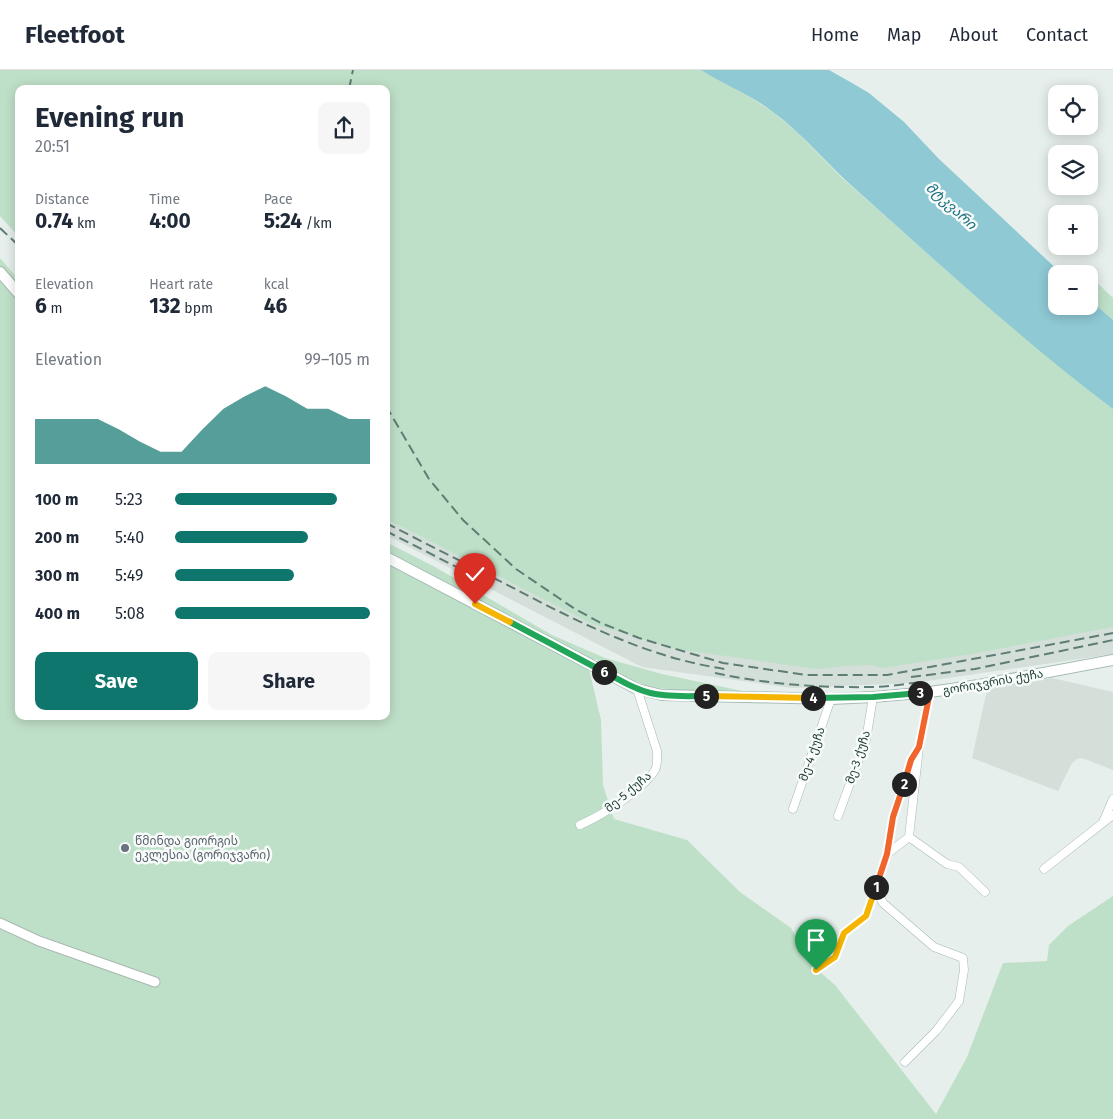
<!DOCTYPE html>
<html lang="en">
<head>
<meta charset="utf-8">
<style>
  body { margin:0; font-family:"Fira Sans","Noto Sans Georgian",sans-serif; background:#f6f6f7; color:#1f2937; height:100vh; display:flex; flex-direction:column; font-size:19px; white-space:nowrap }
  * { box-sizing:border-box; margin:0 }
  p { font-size:16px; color:#747a83 }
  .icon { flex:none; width:28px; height:28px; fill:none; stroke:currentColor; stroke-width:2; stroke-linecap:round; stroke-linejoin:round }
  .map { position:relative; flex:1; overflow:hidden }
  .panel { position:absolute; left:15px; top:15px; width:375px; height:635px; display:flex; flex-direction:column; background:#fff; border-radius:10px; box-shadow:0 2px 12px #0003 }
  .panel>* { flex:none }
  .fabs { position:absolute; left:1048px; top:15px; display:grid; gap:10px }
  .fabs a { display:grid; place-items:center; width:50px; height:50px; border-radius:10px; background:#fff; box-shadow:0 2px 12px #0003; font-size:25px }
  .pin { position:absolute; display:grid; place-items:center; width:42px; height:42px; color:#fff; margin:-51px -21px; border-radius:50% 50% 50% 0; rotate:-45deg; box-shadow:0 0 5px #0007 }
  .pin .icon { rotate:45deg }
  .km { position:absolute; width:25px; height:25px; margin:-12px; border-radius:50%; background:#222; color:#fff; font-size:14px; line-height:25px; text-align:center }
  .round { display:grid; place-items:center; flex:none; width:52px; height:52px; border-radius:10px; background:#f6f6f7 }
  .headline { display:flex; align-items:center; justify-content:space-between; height:85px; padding:0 20px }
  h1 { font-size:28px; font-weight:700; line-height:38px }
  .stats { display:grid; grid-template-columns:repeat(3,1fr); gap:8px; height:85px; padding:5px 20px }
  .stats div { display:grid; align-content:center }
  .stats b { font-size:21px; font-weight:700 }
  .stats small { font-size:14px; font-weight:400 }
  .stats p { font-size:14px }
  .chart { height:140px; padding:10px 20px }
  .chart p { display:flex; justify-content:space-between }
  .chart svg { width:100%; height:90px; margin-top:5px; fill:#0f766e; opacity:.7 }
  .button { display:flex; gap:10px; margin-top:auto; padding:10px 20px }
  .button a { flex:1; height:58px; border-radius:10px; background:#0f766e; color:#fff; font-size:20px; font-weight:700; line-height:58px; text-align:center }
  .button a+a { background:#f6f6f7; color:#1f2937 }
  ul { padding:0 20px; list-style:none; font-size:16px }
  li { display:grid; grid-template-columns:80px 60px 1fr; align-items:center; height:38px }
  li i { height:12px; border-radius:6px; background:#0f766e }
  header { display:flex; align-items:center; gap:30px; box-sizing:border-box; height:70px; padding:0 25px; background:#fff; border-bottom:1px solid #e0e1e3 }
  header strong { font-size:24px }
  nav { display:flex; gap:28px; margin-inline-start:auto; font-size:18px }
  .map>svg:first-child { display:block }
</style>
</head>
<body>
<header>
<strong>Fleetfoot</strong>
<nav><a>Home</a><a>Map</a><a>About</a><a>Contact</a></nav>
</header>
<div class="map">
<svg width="1113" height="1049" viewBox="0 0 1113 1049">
  <rect width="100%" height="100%" fill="#e6efeb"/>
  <path fill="#d4dfda" d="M386,449l204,104 351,31 172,-27v27l-199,29 -122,5 -150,-21 -256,-132z
    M1052,608l61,14v78l-31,-12 -5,1 -5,4 -14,28 -86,-33 15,-68z"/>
  <path fill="#bfe0c8" d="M0,0h701l47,26 25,16 26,22 42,43 106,94 101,86 65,52v218l-141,27 -89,14 -12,-3 -24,1 -31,3 -140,-20 -37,-11 -49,-15 -204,-104v-430h-367v148l-19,-21z
    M0,188l19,22v436h367v-174l49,25 117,68 53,23 57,16 85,18c-36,-1 -73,2 -108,-9 -15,-5 -29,-17 -44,-24l-6,10 12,51 2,65 11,34 73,21 53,52 51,36 21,37 23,20 101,129 31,-57 36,-94 44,-2 2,-16 19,-19 45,-30v223h-1113z
    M1089,205l24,23v22l-24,-21z"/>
  <path fill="#8ec9d4" d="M701,0h128l23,13 17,10 35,29 35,37 123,115h-6v32h33v-7l24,21v89c-91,-69 -175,-146 -260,-222 -27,-24 -50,-53 -80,-75 -22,-17 -48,-27 -72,-42z"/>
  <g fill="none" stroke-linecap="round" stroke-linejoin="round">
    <g stroke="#a8b8b2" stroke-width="9">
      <path id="minor" d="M793,739l38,-110
        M838,746l28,-76 7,-43
        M1103,752l10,-23
        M580,755c22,-10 62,-34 75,-55 3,-6 2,-13 2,-19l-20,-62
        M909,767l38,27 12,3 26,25
        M887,784l22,-17 10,-90 11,-55
        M1044,799l69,-54
        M875,819l8,14 51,44 29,11 1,12 -5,31 -23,30 -31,31
        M816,900l19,-13 9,-24 22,-17 21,-62 6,-37 18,-57 8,-13"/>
    </g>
    <g stroke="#a8b8b2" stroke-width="11">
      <path id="tertiary" d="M0,853l39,18 116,41"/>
    </g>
    <g stroke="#a4bbb3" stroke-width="12">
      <path id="secondary" d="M0,202l19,22
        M386,487l251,132 25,6 169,4 42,-2 57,-5 49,-7 134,-25"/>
    </g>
    <use href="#minor" stroke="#fff" stroke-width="8"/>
    <use href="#tertiary" stroke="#fff" stroke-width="9"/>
    <use href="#secondary" stroke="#fff" stroke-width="10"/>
    <path stroke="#5f7d75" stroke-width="2" stroke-dasharray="10 5" stroke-linecap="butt" d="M349,19l4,-19
      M0,158l19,18
      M386,336l43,73 34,41 53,49 59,40 26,14 38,15 84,25 84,12h80l226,-42
      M386,453c44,23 89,45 133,68 65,34 132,67 206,78
      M386,461l98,50
      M715,603c51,11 104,15 157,14 16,0 33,-3 49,-5
      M911,607l64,-8 138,-29"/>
  </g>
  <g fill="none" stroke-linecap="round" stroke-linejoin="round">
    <g stroke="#fff" stroke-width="10">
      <path id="split-1" d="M816,900l19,-13 9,-24 22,-17 10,-29"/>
    </g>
    <g stroke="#fff" stroke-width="10">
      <path id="split-2" d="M876,817l11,-33 6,-37 11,-33"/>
    </g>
    <g stroke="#fff" stroke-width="10">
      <path id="split-3" d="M904,714l7,-24 8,-13 11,-55 -10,1"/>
    </g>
    <g stroke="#fff" stroke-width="10">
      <path id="split-4" d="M813,628l60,-1 47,-4"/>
    </g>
    <g stroke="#fff" stroke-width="10">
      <path id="split-5" d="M706,626l107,2"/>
    </g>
    <g stroke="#fff" stroke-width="10">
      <path id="split-6" d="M604,602c11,5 21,12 32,16 21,10 47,8 70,8"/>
    </g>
    <g stroke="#fff" stroke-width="10">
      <path id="split-7" d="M510,552l94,50"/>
    </g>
    <g stroke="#fff" stroke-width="10">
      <path id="split-8" d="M475,534l35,18"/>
    </g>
    <use href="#split-1" stroke="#f5b400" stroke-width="6"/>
    <use href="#split-2" stroke="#f0652b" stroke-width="6"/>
    <use href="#split-3" stroke="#f0652b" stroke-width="6"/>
    <use href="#split-4" stroke="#22a559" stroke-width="6"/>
    <use href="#split-5" stroke="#f5b400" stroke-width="6"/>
    <use href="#split-6" stroke="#22a559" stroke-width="6"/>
    <use href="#split-7" stroke="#22a559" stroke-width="6"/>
    <use href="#split-8" stroke="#f5b400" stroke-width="6"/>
  </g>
  <circle fill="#6b7280" stroke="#f7fbf9" stroke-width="2" cx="125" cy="778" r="5"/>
  <g text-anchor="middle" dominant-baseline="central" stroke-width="5" stroke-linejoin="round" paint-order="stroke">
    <g font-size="12" fill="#24423a" stroke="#f7fbf9">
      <text transform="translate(993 612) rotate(-10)">გორიჯვრის ქუჩა</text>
      <text transform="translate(812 684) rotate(-71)">მე-4 ქუჩა</text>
      <text transform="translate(858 687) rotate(-72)">მე-3 ქუჩა</text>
      <text transform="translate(628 722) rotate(-40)">მე-5 ქუჩა</text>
    </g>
    <g font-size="12" fill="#5b616d" stroke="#f7fbf9" text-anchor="start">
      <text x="135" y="771">წმინდა გიორგის<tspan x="135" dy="14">ეკლესია (გორიჯვარი)</tspan></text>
    </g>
    <g font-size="14" font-style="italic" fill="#1c6f80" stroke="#f7fbf9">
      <text transform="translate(951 136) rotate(42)">მტკვარი</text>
    </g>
  </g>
</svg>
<div class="fabs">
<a><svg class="icon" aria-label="locate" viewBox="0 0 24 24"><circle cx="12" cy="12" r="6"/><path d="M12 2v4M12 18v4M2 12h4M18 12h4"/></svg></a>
<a><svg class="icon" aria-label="layers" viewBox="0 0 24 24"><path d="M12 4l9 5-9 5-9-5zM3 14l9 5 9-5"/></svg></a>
<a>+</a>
<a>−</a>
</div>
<div class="pin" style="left:816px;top:900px;background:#1e9e55"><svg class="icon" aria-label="arrive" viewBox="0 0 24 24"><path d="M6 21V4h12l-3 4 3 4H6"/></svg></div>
<div class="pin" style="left:475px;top:534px;background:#d93025"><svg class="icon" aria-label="check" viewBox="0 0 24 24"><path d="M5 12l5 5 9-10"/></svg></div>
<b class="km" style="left:876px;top:817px">1</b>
<b class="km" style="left:904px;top:714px">2</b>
<b class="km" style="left:920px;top:623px">3</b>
<b class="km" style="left:813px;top:628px">4</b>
<b class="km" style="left:706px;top:626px">5</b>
<b class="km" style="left:604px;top:602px">6</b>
<section class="panel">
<div class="headline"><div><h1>Evening run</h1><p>20:51</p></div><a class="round"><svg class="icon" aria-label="share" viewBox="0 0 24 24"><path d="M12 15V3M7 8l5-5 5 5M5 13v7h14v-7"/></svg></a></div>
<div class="stats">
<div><p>Distance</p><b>0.74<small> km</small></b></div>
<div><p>Time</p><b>4:00</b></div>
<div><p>Pace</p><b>5:24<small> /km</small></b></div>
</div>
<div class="stats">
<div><p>Elevation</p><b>6<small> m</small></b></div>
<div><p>Heart rate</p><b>132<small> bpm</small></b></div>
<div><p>kcal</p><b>46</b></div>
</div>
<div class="chart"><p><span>Elevation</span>99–105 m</p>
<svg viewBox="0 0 160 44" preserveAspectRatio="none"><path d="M0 44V22L10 22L20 22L30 22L40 27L50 33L60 38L70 38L80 27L90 17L100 11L110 6L120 11L130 17L140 17L150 22L160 22V44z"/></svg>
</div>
<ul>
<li><b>100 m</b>5:23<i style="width:83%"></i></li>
<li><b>200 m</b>5:40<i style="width:68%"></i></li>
<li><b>300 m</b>5:49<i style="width:61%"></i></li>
<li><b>400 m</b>5:08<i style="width:100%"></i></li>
</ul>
<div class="button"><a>Save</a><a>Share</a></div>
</section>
</div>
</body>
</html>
